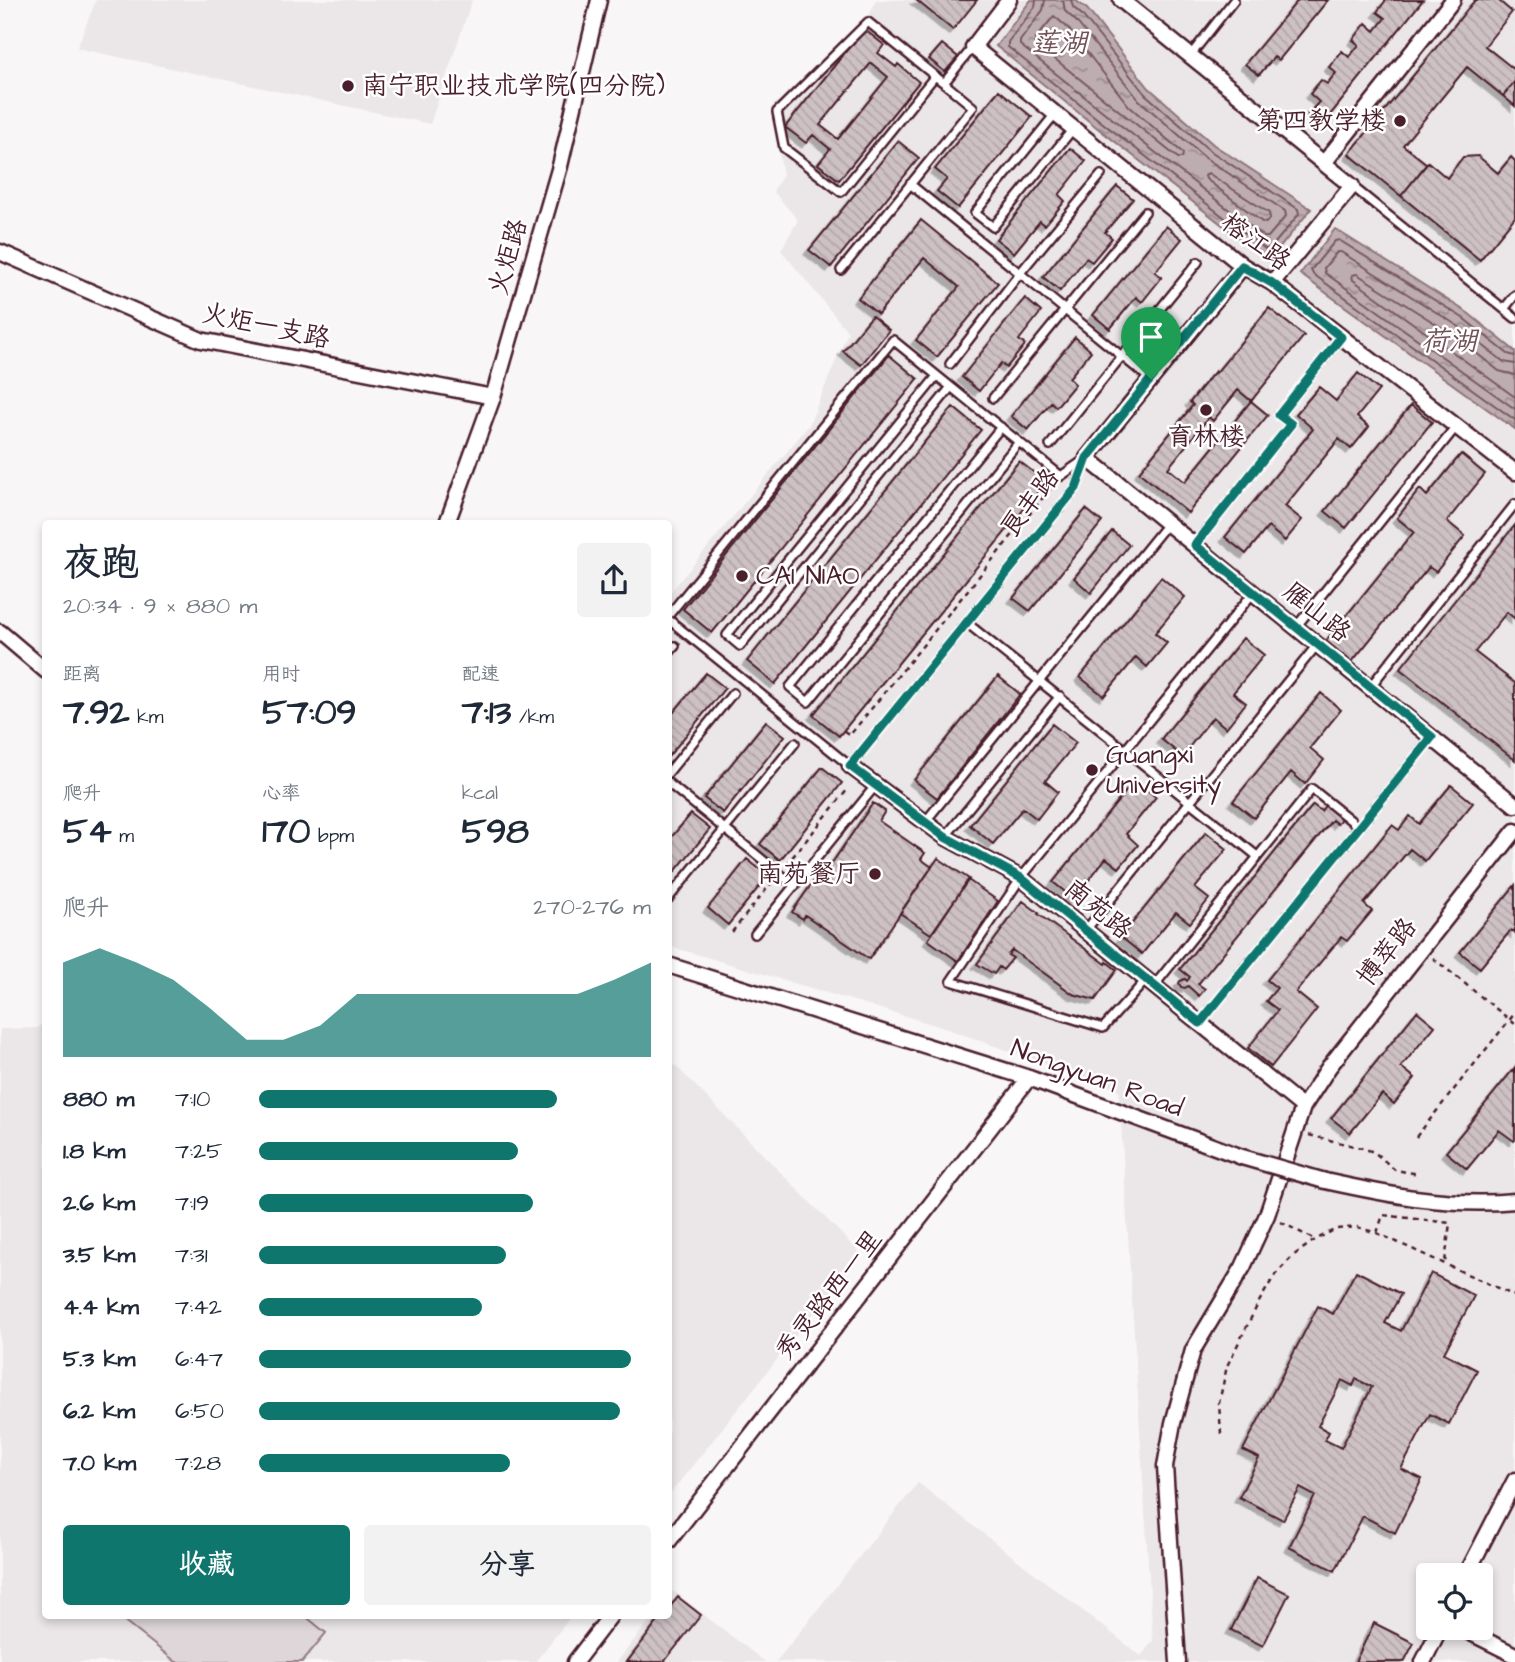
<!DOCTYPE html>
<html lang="zh">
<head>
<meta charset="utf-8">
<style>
  body { margin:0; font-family:"Architects Daughter","LXGW WenKai TC",sans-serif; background:#f2f2f3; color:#1f2937; height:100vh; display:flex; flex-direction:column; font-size:26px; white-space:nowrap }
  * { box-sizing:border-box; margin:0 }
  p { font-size:23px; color:#747a83 }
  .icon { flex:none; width:38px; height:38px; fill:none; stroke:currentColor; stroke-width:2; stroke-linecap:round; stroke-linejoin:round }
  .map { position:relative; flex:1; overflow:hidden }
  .sheet { position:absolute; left:42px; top:520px; width:630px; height:1099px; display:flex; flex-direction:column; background:#fff; border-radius:7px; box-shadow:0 4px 10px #0003 }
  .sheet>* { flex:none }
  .tools { position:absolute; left:1416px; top:1563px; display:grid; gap:14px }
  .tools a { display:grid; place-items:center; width:77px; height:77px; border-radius:7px; background:#fff; box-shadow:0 4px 10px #0003; font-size:35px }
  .pin { position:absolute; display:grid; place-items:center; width:60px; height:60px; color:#fff; margin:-72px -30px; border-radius:50% 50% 50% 0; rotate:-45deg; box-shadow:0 0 7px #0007 }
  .pin .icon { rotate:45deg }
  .round { display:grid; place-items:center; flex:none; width:74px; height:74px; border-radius:7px; background:#f2f2f3 }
  .summary { display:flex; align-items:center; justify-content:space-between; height:119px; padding:0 21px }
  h1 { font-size:38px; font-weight:800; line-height:52px }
  .stats { display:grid; grid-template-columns:repeat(3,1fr); gap:10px; height:119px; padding:7px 21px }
  .stats div { display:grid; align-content:center }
  .stats b { font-size:35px; font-weight:800 }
  .stats small { font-size:19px; font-weight:400 }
  .stats p { font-size:19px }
  .chart { height:196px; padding:14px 21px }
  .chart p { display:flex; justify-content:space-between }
  .chart svg { width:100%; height:126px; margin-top:7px; fill:#0f766e; opacity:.7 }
  .primary-button { display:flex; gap:14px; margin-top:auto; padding:14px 21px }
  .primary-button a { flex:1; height:80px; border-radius:7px; background:#0f766e; color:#fff; font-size:28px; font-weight:800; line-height:80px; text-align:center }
  .primary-button a+a { background:#f2f2f3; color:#1f2937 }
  ul { padding:0 21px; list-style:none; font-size:23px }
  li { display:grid; grid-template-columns:112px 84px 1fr; align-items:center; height:52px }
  li i { height:18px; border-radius:9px; background:#0f766e }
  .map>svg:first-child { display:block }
</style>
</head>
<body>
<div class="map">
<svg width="1515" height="1662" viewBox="0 0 1515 1662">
  <defs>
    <pattern id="water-ripples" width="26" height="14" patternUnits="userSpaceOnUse" patternTransform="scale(1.75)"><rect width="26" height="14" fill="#bdadb0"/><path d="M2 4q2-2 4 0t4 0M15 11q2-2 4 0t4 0" fill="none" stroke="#9c8c8f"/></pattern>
    <pattern id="building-back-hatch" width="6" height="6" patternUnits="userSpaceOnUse" patternTransform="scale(1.75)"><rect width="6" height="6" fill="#cdc1c4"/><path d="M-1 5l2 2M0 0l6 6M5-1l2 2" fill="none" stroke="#b2a5a9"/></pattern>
    <filter id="shadow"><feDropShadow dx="-4.5" dy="4.5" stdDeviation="0" flood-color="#0004"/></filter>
  </defs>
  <rect width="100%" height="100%" fill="#f8f6f7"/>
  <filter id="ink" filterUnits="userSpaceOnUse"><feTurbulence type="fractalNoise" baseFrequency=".0143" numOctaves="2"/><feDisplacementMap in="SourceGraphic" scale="14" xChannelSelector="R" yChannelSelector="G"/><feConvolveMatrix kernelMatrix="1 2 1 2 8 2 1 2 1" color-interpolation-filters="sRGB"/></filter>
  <g filter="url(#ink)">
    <path fill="#ebe6e8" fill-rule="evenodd" d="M96,0h376l-42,124 -353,-76z
      M876,0h639v1662h-739l142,-179 223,173 12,-15 -34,-551 -177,-63 -273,-81v-352l140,-169 39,-93 -67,-82 17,-30 -25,-29 10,-16 -12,-67 100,-96zM1428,1575h52v53h-52z
      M45,1019l1,596h526l-37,47h-535v-633l38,-1z
      M669,1059l192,195 -192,241z
      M673,1591l92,71h-148l37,-47h14l1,-19z"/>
    <path fill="#ded6d9" stroke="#947a82" stroke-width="2" d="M117,1615h187l22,18 -24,29h-126z"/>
    <path fill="url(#water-ripples)" stroke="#8f747b" stroke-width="2" d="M1031,0h44l12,9 62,79 65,57 97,64 -42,52 -169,-131 -104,-84z
      M1335,229l133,84 47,38v78l-215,-155z"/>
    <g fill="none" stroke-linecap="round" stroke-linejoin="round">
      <path stroke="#785860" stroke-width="2" d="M1036,0l-1,7 -27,35v5l96,77 161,125h5l29,-35 -1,-5 -89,-59 -64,-56 -63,-79 -9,-8 -2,-7
        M1045,0l-2,10 -23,31v4l90,72 154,120h4l18,-21 -1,-5 -81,-54 -65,-57 -63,-79 -11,-10 -2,-11
        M1054,16l14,12 61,78 54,47 -1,5h-4l-143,-115v-4z
        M1208,173l61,40 1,5 -4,5 -4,-1 -56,-43 -1,-3z
        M1515,356l-7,-2 -45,-36 -124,-78 -4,1 -24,29 2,4 202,146
        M1515,364l-11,-2 -46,-36 -117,-74h-4l-13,16 1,5 190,136
        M1515,375l-16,-4 -47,-37 -95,-60 -5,1 1,5 162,117"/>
    </g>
    <path fill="url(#building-back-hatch)" stroke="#4a1f2b" stroke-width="2" fill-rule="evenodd" filter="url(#shadow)" d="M916,0h61l-24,30z
      M1298,0h30l-49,60 -5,-3 -15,18 -14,-11z
      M1386,0h37l-101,125 -14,-11 11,-12 -9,-8 11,-14 6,4 9,-11 -7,-6 13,-16 7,6 10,-12 -6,-5 13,-17 9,8 10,-13 -8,-6z
      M1475,0h23l14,12 -27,34 30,24v11l-12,15 -36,-29 -64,78 24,19 -26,32 -52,-42z
      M864,29l20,16 -6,8 18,14 2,-3 21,18 -80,98 -21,-16 12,-15 -17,-14 -7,8 -21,-16zM871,63l17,14 -50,62 -18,-14z
      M942,44l16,13 -13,15 -16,-13z
      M1515,81v25l-12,-10z
      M999,90l33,27 -74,91 -21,-17 10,-12 -12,-10z
      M898,141l21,17 -88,109 -22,-17z
      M1070,148l16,13 -27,34 6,6 -20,24 -5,-4 -26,32 -18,-14z
      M1478,156l20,17 13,-16 4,4v56l-35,43 -79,-64 27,-34 19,16 16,-21z
      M1117,186l16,13 -28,33 7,6 -20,24 -6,-4 -26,33 -17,-14z
      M921,220l77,63 -61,74 -21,-17 43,-53 -35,-29 -46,56 -20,-16z
      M1166,226l16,13 -27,33 7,5 -20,25 -6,-5 -26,32 -17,-14z
      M1025,298l16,14 -22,28 6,5 -19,23 -5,-5 -22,28 -17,-14z
      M1269,308l35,28 -53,65 17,14 -80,98 -49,-41 54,-67 -3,-3 25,-31 1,2zM1238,390l13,11 -66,81 -17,-14 41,-51 4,4z
      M872,316l17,14 -28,35 -18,-14z
      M1075,337l16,14 -22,27 6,6 -19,23 -5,-5 -23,28 -17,-14z
      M889,355l29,24 -206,254 -29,-24z
      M1358,373l21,17 -22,27 12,10 -18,22 -12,-10 -54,67 17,14 -17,21 -17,-14 -22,27 -21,-17 88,-108 -17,-15 23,-27 17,14z
      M1411,405l21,17 -86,106 -21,-17z
      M953,407l28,23 -206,254 -28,-23z
      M1461,454l24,20 -38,47 18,15 -29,36 -7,-5 -78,96 -26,-21 89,-110 -17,-14 23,-29 7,7z
      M1019,461l27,21 -207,254 -26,-21z
      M1086,509l16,13 -72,89 -17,-13z
      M1515,525v94l-8,-7 -32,40 40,31v77l-115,-91z
      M1112,531l17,14 -38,48 -17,-15z
      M1161,577l24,20 -30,36 12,10 -20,24 -11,-10 -32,39 -24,-19z
      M1243,638l21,17 -31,38 13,10 -20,25 -13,-11 -31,39 -21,-17z
      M706,673l19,15 -57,69v-38z
      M998,676l22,18 -83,104 -23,-18z
      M1321,693l20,17 -31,38 14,12 -19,24 -14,-12 -37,46 -21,-17z
      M766,721l19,15 -62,77 -19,-15z
      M1052,724l24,19 -31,38 13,11 -21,27 -14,-11 -30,36 -23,-19z
      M822,767l20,16 -62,77 -20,-16z
      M1135,780l21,17 -30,37 12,11 -19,23 -13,-10 -32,41 -21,-17z
      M1451,785l22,18 -48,58 -15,-12 -46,55 8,7 -25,30 -6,-4 -45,55 21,17 -46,58 -23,-19 30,-38 -12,-9 11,-13 -10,-8 125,-155 7,5 11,-14 9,8z
      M873,803l12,8 -6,10 46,32 -4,6 11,8 -63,92 -64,-44 -2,4 -11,-7 21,-30 4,3z
      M1326,804l16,13 -5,7 -5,-4 -134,164 7,5 -6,7 -11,-10 -3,2 -4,-1 -2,-4 1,-2 5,-2 2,2 3,-4 -10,-8 133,-164 8,6z
      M691,814l19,15 -42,51v-39z
      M1206,832l21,17 -32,39 14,11 -19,24 -14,-11 -34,42 -21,-17z
      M938,858l31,21 -38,55 -31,-21z
      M747,859l21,17 -40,49 -20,-17z
      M968,880l30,21 -40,60 -30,-21z
      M1515,885v48l-4,-3 -31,38 -20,-16z
      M1023,901l16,12 -1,1 68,50 1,-2 10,8 -22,30 -22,-6 -61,-44 -4,5 5,3 -10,12 -4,-3 -5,7 -17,-10z
      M1417,1011l18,15 -34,41 14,11 -21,26 -12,-10 -32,39 -19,-15z
      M1515,1067v73l-1,1 -15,-11 -32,39 -21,-17z
      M1356,1271l45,23 -16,29 16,8 30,-58 43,23 -30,57 33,17 -28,54 -19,-10 -29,55 21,10 -27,54 -32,-17 -28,55 -46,-24 26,-51 -15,-8 -17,32 -44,-23 20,-39 -16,-8 75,-144 15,8zM1356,1379l16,8 -31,61 -16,-8 4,-8 -11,-6 24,-46 11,6z
      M1257,1578l32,16 -26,52 -32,-16z
      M678,1597l23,18 -37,47h-37l36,-47h5v-6z
      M1374,1623l40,20 -10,19h-49z"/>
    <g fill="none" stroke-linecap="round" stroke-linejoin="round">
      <g stroke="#4a1f2b" stroke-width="12">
        <path id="service" d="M1190,56l44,-56
          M935,76l-94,116 -57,-44 -7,-36 91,-90 67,54 9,7 29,-36
          M1055,114l-80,99 18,14 80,-98
          M910,184l240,195
          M1352,186l163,132
          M841,270l132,-163 -29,-24
          M1504,309l11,-14
          M950,364l70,-91 81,-98
          M937,376l-210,259 13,11 211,-259
          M993,398l152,-186
          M1001,427l-211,260 18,15 211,-260
          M1050,445l148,-183
          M1195,545l96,-121 -12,-9 62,-78
          M668,616l225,-276 168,136 26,-18
          M668,619l182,147 226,-278 11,-30
          M967,623l290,233
          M1296,627l160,-200
          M668,654l7,-8
          M1370,687l145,-183
          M668,773l65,-80
          M668,783l127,103
          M925,822l242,-298
          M945,837l115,-141
          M668,899l127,-156
          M1085,931l232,-286
          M755,934l121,-149
          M1146,980l-43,48 -152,-47 70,-103 232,-285
          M1154,986l158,-197 47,38
          M1200,1023l231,-285"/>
      </g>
      <g stroke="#4a1f2b" stroke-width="19">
        <path id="minor" d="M1009,0l-36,47 270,219 29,17 243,189
          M1121,0l231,186 -80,97
          M1324,163l129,-163
          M0,252l201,88 292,57
          M1243,266l-156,192 428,347
          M447,523l46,-126 67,-231 39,-166
          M0,632l46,39
          M850,766l95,71 76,41 282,229
          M668,965l361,113 213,79
          M1325,1181c64,14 123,26 190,20
          M668,1542l361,-464
          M1466,1575l49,-95
          M1461,1628l54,27
          M575,1662l36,-47
          M1178,1662l-13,-196 8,-43 20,-73 50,-83 24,-52 36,-108 26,-40 186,-236
          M1423,1662l17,-34"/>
      </g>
      <path stroke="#4a1f2b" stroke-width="2.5" stroke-dasharray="5 5" stroke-linecap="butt" d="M844,731l6,4 204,-251
        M786,865l62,-76
        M732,932l41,-51
        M1433,958l82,66
        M1309,1135l53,13 12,4 21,18 24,4
        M1416,1137l99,-124
        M1281,1222l34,18
        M1377,1233l6,-18 67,8 -5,39
        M1221,1434l-2,-31 8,-37 33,-66 15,-25 19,-20 21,-15 21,-11 21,-2 20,6 138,63"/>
      <use href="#service" stroke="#fff" stroke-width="7"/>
      <use href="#minor" stroke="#fff" stroke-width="14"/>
      <g stroke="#4a1f2b" stroke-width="19" stroke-linecap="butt">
        <path id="minor-bridge" d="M1242,1157l83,24"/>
      </g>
      <use href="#minor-bridge" stroke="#fff" stroke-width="14"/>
    </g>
  </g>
  <g fill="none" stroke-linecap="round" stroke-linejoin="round" filter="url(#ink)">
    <g stroke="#fff" stroke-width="14">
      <path id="route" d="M1242,266l30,17 69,54 -62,78 12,9 -96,121 237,192 -232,286 -179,-145 -76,-41 -95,-71 226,-278 11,-30z"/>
    </g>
    <use href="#route" stroke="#0f766e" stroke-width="9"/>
  </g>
  <g fill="#4a1f2b" stroke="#fff" stroke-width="2.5">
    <circle cx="348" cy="86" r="7"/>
    <circle cx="1400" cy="121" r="7"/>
    <circle cx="1206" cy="410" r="7"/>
    <circle cx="742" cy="576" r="7"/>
    <circle cx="1092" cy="770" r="7"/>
    <circle cx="875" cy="874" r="7"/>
  </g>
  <g text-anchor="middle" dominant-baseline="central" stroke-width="5" stroke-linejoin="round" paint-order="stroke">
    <g font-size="26" fill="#4a1f2b" stroke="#fff" text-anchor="start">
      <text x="362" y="86">南宁职业技术学院(四分院)</text>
      <text x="1386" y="121" text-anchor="end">第四教学楼</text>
      <text x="1206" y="437" text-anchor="middle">育林楼</text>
      <text x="756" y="576">CAI NIAO</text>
      <text x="1106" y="755">Guangxi<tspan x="1106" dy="30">University</tspan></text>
      <text x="861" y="874" text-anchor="end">南苑餐厅</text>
    </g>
    <g font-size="26" fill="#4a1f2b" stroke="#fff">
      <text transform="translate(1256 242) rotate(36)">榕江路</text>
      <text transform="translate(508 257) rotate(-74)">火炬路</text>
      <text transform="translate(266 326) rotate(12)">火炬一支路</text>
      <text transform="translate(1030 503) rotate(-53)">良丰路</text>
      <text transform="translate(1317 612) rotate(39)">雁山路</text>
      <text transform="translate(1098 909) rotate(39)">南苑路</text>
      <text transform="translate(1387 952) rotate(-52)">博萃路</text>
      <text transform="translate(1097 1078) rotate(20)">Nongyuan Road</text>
      <text transform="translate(829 1295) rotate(-52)">秀灵路西一里</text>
    </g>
    <g font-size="28" font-style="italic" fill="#72515a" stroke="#fff">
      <text x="1059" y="43">莲湖</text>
      <text x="1449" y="341">荷湖</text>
    </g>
  </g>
</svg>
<div class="tools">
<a><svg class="icon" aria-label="locate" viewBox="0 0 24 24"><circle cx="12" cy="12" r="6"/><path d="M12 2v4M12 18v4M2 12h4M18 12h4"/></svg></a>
</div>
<div class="pin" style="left:1151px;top:379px;background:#1e9e55"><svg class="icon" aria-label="arrive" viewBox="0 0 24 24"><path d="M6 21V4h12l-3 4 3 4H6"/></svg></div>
<section class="sheet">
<div class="summary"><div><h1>夜跑</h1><p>20:34 · 9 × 880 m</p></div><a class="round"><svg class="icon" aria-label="share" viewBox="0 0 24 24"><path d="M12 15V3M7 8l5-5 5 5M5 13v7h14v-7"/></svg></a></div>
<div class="stats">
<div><p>距离</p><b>7.92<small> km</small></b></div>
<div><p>用时</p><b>57:09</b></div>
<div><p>配速</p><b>7:13<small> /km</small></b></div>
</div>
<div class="stats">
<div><p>爬升</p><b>54<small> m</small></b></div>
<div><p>心率</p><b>170<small> bpm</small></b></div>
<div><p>kcal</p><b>598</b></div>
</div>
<div class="chart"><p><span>爬升</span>270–276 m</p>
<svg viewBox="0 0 160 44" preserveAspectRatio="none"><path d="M0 44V11L10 6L20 11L30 17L40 27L50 38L60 38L70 33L80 22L90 22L100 22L110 22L120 22L130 22L140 22L150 17L160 11V44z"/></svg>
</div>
<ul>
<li><b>880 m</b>7:10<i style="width:76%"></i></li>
<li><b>1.8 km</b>7:25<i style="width:66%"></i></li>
<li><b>2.6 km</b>7:19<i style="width:70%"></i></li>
<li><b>3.5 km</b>7:31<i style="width:63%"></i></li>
<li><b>4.4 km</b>7:42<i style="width:57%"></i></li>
<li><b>5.3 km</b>6:47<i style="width:95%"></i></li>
<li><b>6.2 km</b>6:50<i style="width:92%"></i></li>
<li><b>7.0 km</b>7:28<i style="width:64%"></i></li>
</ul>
<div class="primary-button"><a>收藏</a><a>分享</a></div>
</section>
</div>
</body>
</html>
